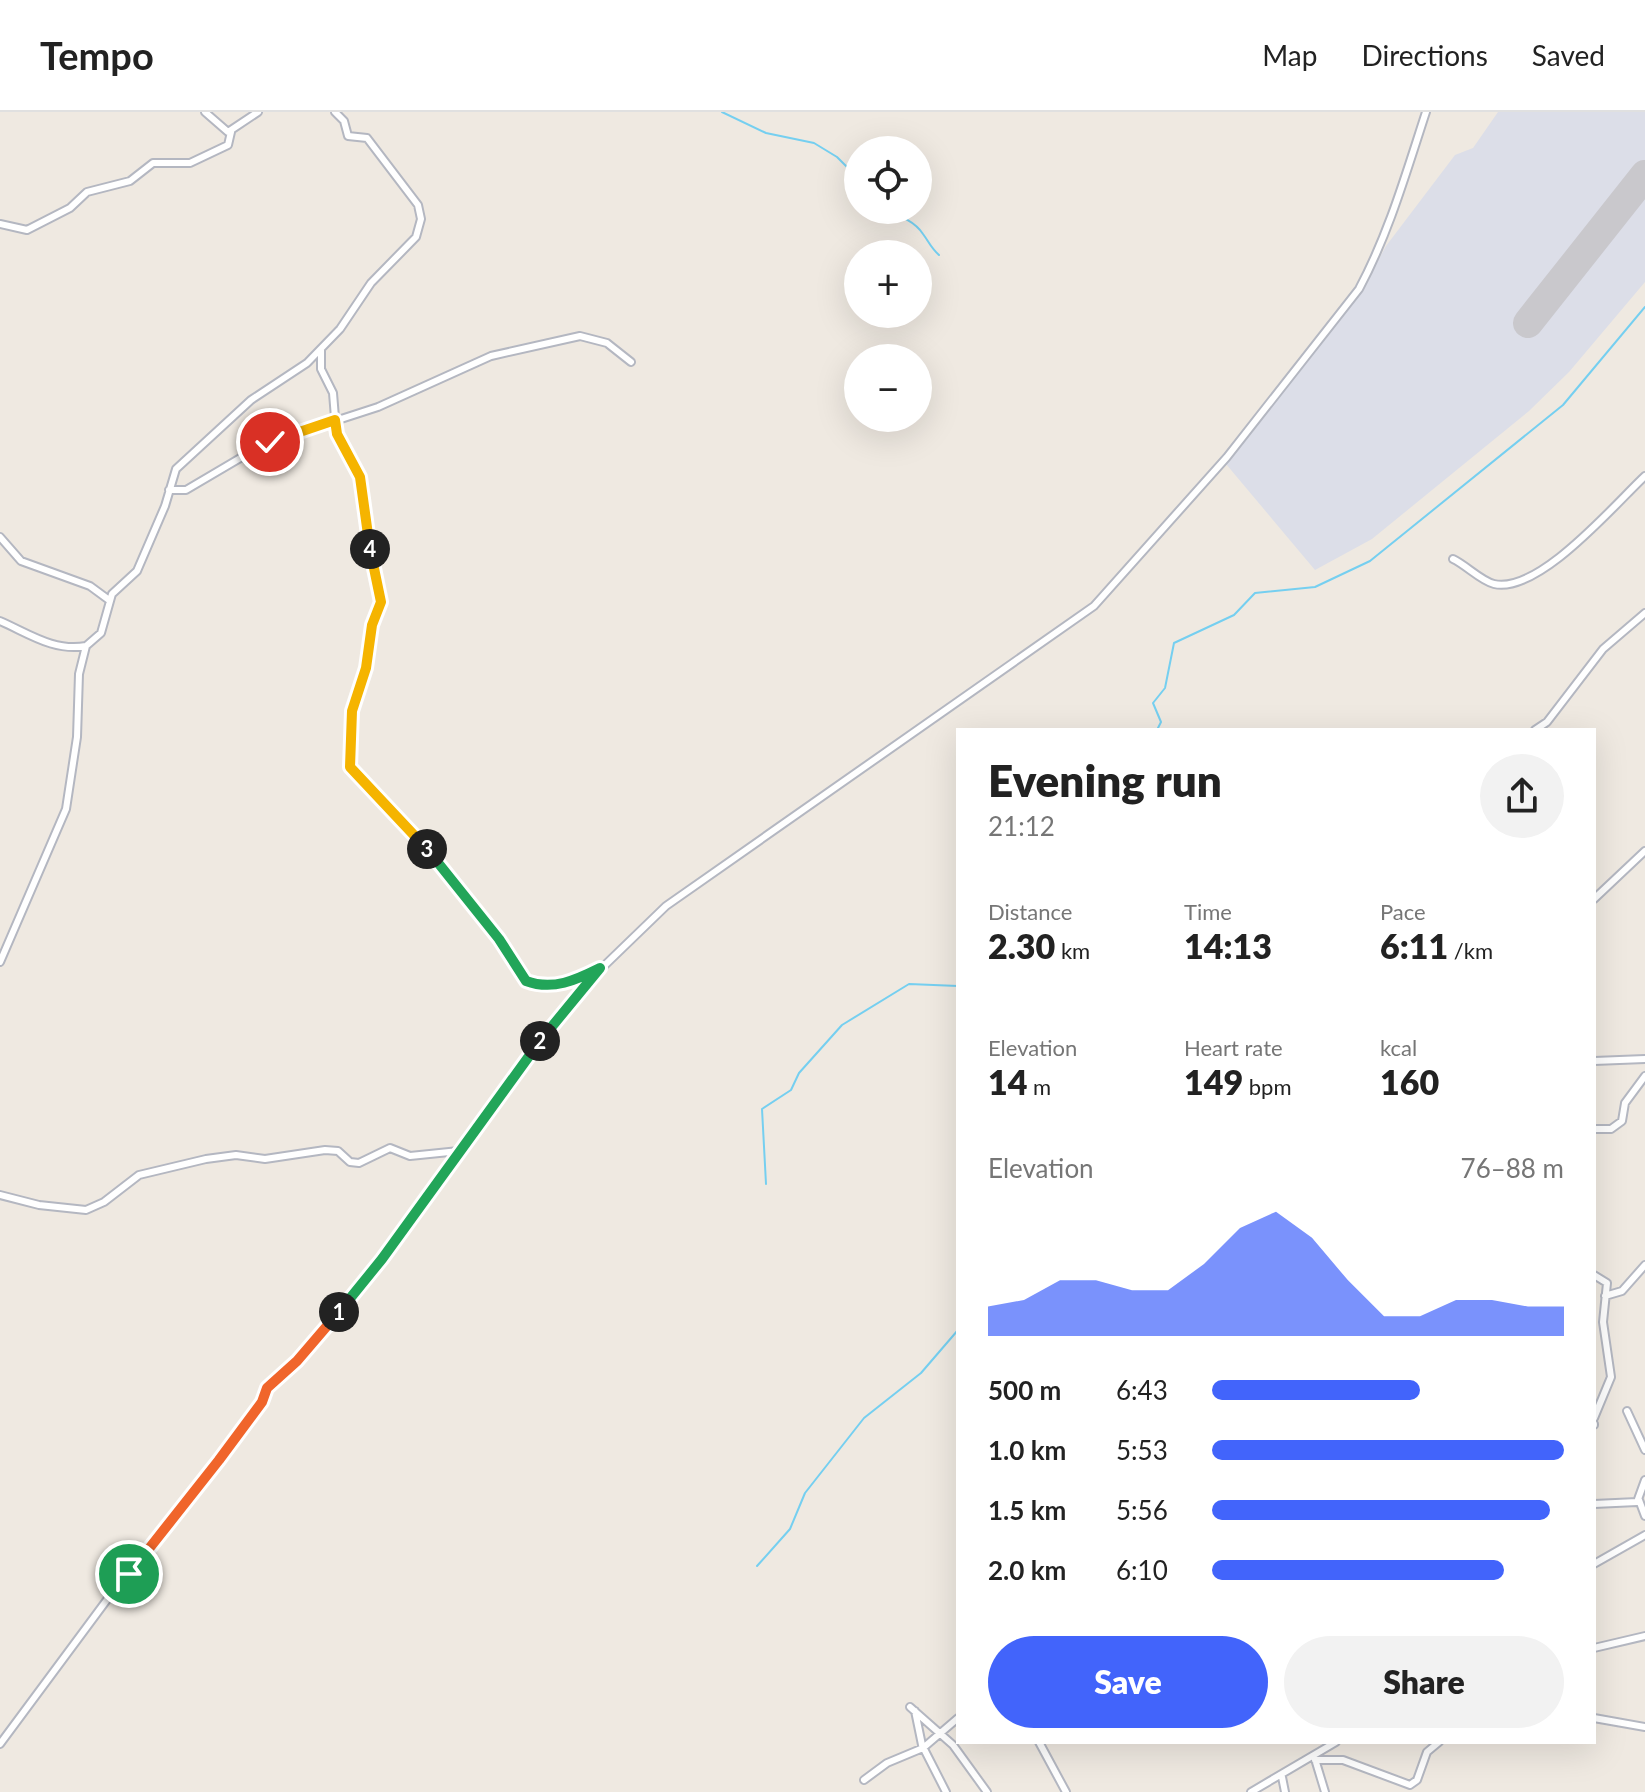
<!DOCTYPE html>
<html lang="en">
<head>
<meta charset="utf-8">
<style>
  body { margin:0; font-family:Lato,sans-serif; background:#f2f2f2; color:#222; height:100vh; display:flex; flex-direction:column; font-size:30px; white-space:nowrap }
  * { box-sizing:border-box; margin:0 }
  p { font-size:26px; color:#767676 }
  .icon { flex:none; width:44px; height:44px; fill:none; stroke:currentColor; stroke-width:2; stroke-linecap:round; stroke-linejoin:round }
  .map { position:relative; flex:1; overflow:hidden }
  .sheet { position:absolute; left:956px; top:616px; width:640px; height:1016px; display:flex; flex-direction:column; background:#fff; border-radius:0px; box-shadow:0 8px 32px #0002 }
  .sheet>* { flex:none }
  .fabs { position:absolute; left:844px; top:24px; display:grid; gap:16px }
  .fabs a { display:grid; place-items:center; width:88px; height:88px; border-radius:50%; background:#fff; box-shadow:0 8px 32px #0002; font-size:40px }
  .pin { position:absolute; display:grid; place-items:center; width:68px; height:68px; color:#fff; margin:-34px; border:4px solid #fff; border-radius:50%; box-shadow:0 2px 8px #0007 }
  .km { position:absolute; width:40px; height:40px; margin:-20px; border-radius:50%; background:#222; color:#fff; font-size:22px; line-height:40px; text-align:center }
  .round { display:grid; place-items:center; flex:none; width:84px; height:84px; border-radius:42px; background:#f2f2f2 }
  .head { display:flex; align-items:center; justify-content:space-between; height:136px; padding:0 32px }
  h1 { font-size:44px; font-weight:800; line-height:60px }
  .figures { display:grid; grid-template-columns:repeat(3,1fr); gap:12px; height:136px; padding:8px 32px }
  .figures div { display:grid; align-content:center }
  .figures b { font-size:34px; font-weight:800 }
  .figures small { font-size:22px; font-weight:400 }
  .figures p { font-size:22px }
  .chart { height:224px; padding:16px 32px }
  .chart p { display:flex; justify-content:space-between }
  .chart svg { width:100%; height:144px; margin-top:8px; fill:#4264fb; opacity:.7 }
  .cta { display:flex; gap:16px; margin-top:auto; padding:16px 32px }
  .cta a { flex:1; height:92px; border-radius:48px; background:#4264fb; color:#fff; font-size:32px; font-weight:800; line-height:92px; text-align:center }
  .cta a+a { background:#f2f2f2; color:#222 }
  ul { padding:0 32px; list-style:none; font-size:26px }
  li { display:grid; grid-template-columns:128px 96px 1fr; align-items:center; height:60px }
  li i { height:20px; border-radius:10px; background:#4264fb }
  header { display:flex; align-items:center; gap:48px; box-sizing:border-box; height:112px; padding:0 40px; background:#fff; border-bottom:2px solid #e0e0e0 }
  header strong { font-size:38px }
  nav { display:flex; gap:44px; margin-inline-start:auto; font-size:28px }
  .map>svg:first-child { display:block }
</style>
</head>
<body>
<header>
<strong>Tempo</strong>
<nav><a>Map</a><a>Directions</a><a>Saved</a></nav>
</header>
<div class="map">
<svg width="1645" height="1680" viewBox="0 0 1645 1680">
  <rect width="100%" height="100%" fill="#efe9e1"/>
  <path fill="#dcdee8" d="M1498,0h147v170l-76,90 -40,39 -157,128 -57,31 -89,-106 136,-174 24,-44 69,-91 18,-7z"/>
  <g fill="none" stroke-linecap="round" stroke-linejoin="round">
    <path stroke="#75cff0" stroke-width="2" d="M722,0l44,21 48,10 23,14 21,21
      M885,98c13,5 30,11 38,24 6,8 8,14 16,21
      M1157,618l4,-8 -8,-19 12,-15 9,-45 60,-28 21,-22 60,-6 55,-26 193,-156 82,-98
      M766,1072l-4,-75 29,-19 8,-17 43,-48 67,-41 49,2
      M757,1454l33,-37 15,-36 59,-75 57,-45 37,-43"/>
    <path stroke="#c9c8cc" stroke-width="30" d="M1528,211l117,-148"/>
    <g stroke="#b4b7c1" stroke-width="10">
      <path id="minor" d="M205,0l23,20 30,-20
        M0,112l27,6 43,-22 17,-16 43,-11 23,-18h37l38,-18 3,-13
        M321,237v20l12,24 3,37 27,58 11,88 7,21 -9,28 -10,58 -10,28 -1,59 62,62 86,107 27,42c25,10 47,0 70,-11
        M169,378h17l78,-46 114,-37 113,-51 89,-20 27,7 24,19
        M0,425l21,24 69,25 19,14
        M1453,447c13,6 28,22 41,25 45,10 120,-79 151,-108
        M0,509c28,12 54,31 86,25
        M1535,618l12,-8 56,-73 42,-36
        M1594,787l51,-48
        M0,850l66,-153 11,-72 2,-63 7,-28 15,-13 11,-39 25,-23 28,-65 11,-37 75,-69 56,-37 33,-34 31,-46 45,-46 5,-18 -3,-14 -51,-67 -19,-2 -4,-15 -9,-9
        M1594,949l51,-2
        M1594,1017h17l11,-8 3,-18 20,-27
        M0,1083l39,10 47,5 18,-8 35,-27 67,-16 30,-4 29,4 60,-9 13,1 12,11 9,1 31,-15 20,8 49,-5
        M1594,1163l13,8 -4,39 8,55 -17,41
        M1605,1184l17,-5 23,-26
        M1627,1299l18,39
        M1594,1312v1
        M1639,1388l6,16
        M1594,1392l43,-2 8,-22
        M1594,1452l51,-29
        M1594,1536l51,-12
        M910,1595l43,38 34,47
        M915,1599l7,34 24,47
        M1594,1606l51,9
        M1039,1630l27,50
        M0,1632l132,-178 87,-106 43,-58 5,-14 40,-38 75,-91 194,-266 90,-87 428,-300 133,-149 132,-168c30,-56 47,-116 67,-177
        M1315,1647l10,33
        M1315,1648h28l67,25 7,-5 10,-28 12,-10
        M1282,1665l3,15
        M864,1668l23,-17 36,-15 35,-30
        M1251,1680l85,-50"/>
    </g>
    <use href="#minor" stroke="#fff" stroke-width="6"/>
  </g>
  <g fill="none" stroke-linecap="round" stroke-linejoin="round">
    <g stroke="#fff" stroke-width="16">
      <path id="split-1" d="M129,1462l90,-114 43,-58 5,-14 30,-27 42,-49"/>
    </g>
    <g stroke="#fff" stroke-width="16">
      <path id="split-2" d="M339,1200l43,-53 158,-218"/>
    </g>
    <g stroke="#fff" stroke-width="16">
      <path id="split-3" d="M427,737l72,90 27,42c27,10 50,-1 74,-13l-60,73"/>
    </g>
    <g stroke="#fff" stroke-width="16">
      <path id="split-4" d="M370,437l11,53 -9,23 -6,43 -14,43 -2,56 77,82"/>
    </g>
    <g stroke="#fff" stroke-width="16">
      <path id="split-5" d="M270,330l65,-22 2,14 23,43 10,72"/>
    </g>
    <use href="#split-1" stroke="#f0652b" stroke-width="10"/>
    <use href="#split-2" stroke="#22a559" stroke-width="10"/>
    <use href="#split-3" stroke="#22a559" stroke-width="10"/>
    <use href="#split-4" stroke="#f5b400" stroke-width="10"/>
    <use href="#split-5" stroke="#f5b400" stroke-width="10"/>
  </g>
</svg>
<div class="fabs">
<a><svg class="icon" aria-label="locate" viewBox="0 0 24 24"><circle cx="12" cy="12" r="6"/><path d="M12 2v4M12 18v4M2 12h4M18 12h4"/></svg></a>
<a>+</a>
<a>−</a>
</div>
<div class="pin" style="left:129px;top:1462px;background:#1e9e55"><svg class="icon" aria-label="arrive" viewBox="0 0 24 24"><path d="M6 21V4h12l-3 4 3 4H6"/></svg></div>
<div class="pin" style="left:270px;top:330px;background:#d93025"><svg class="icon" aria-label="check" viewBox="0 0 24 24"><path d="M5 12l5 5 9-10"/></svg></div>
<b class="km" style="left:339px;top:1200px">1</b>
<b class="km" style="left:540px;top:929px">2</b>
<b class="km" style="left:427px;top:737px">3</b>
<b class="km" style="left:370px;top:437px">4</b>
<section class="sheet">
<div class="head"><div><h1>Evening run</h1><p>21:12</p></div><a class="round"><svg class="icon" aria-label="share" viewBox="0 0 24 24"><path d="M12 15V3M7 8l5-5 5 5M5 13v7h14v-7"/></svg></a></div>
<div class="figures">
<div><p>Distance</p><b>2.30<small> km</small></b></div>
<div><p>Time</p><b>14:13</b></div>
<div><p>Pace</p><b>6:11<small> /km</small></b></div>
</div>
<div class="figures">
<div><p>Elevation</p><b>14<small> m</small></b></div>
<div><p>Heart rate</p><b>149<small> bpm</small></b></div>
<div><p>kcal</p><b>160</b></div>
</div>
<div class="chart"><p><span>Elevation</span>76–88 m</p>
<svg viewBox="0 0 160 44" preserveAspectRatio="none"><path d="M0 44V35L10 33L20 27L30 27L40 30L50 30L60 22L70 11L80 6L90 14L100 27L110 38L120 38L130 33L140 33L150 35L160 35V44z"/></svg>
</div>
<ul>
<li><b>500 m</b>6:43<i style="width:59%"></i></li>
<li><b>1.0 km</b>5:53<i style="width:100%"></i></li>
<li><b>1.5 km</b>5:56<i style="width:96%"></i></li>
<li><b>2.0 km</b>6:10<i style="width:83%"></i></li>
</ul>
<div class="cta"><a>Save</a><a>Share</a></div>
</section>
</div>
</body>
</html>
